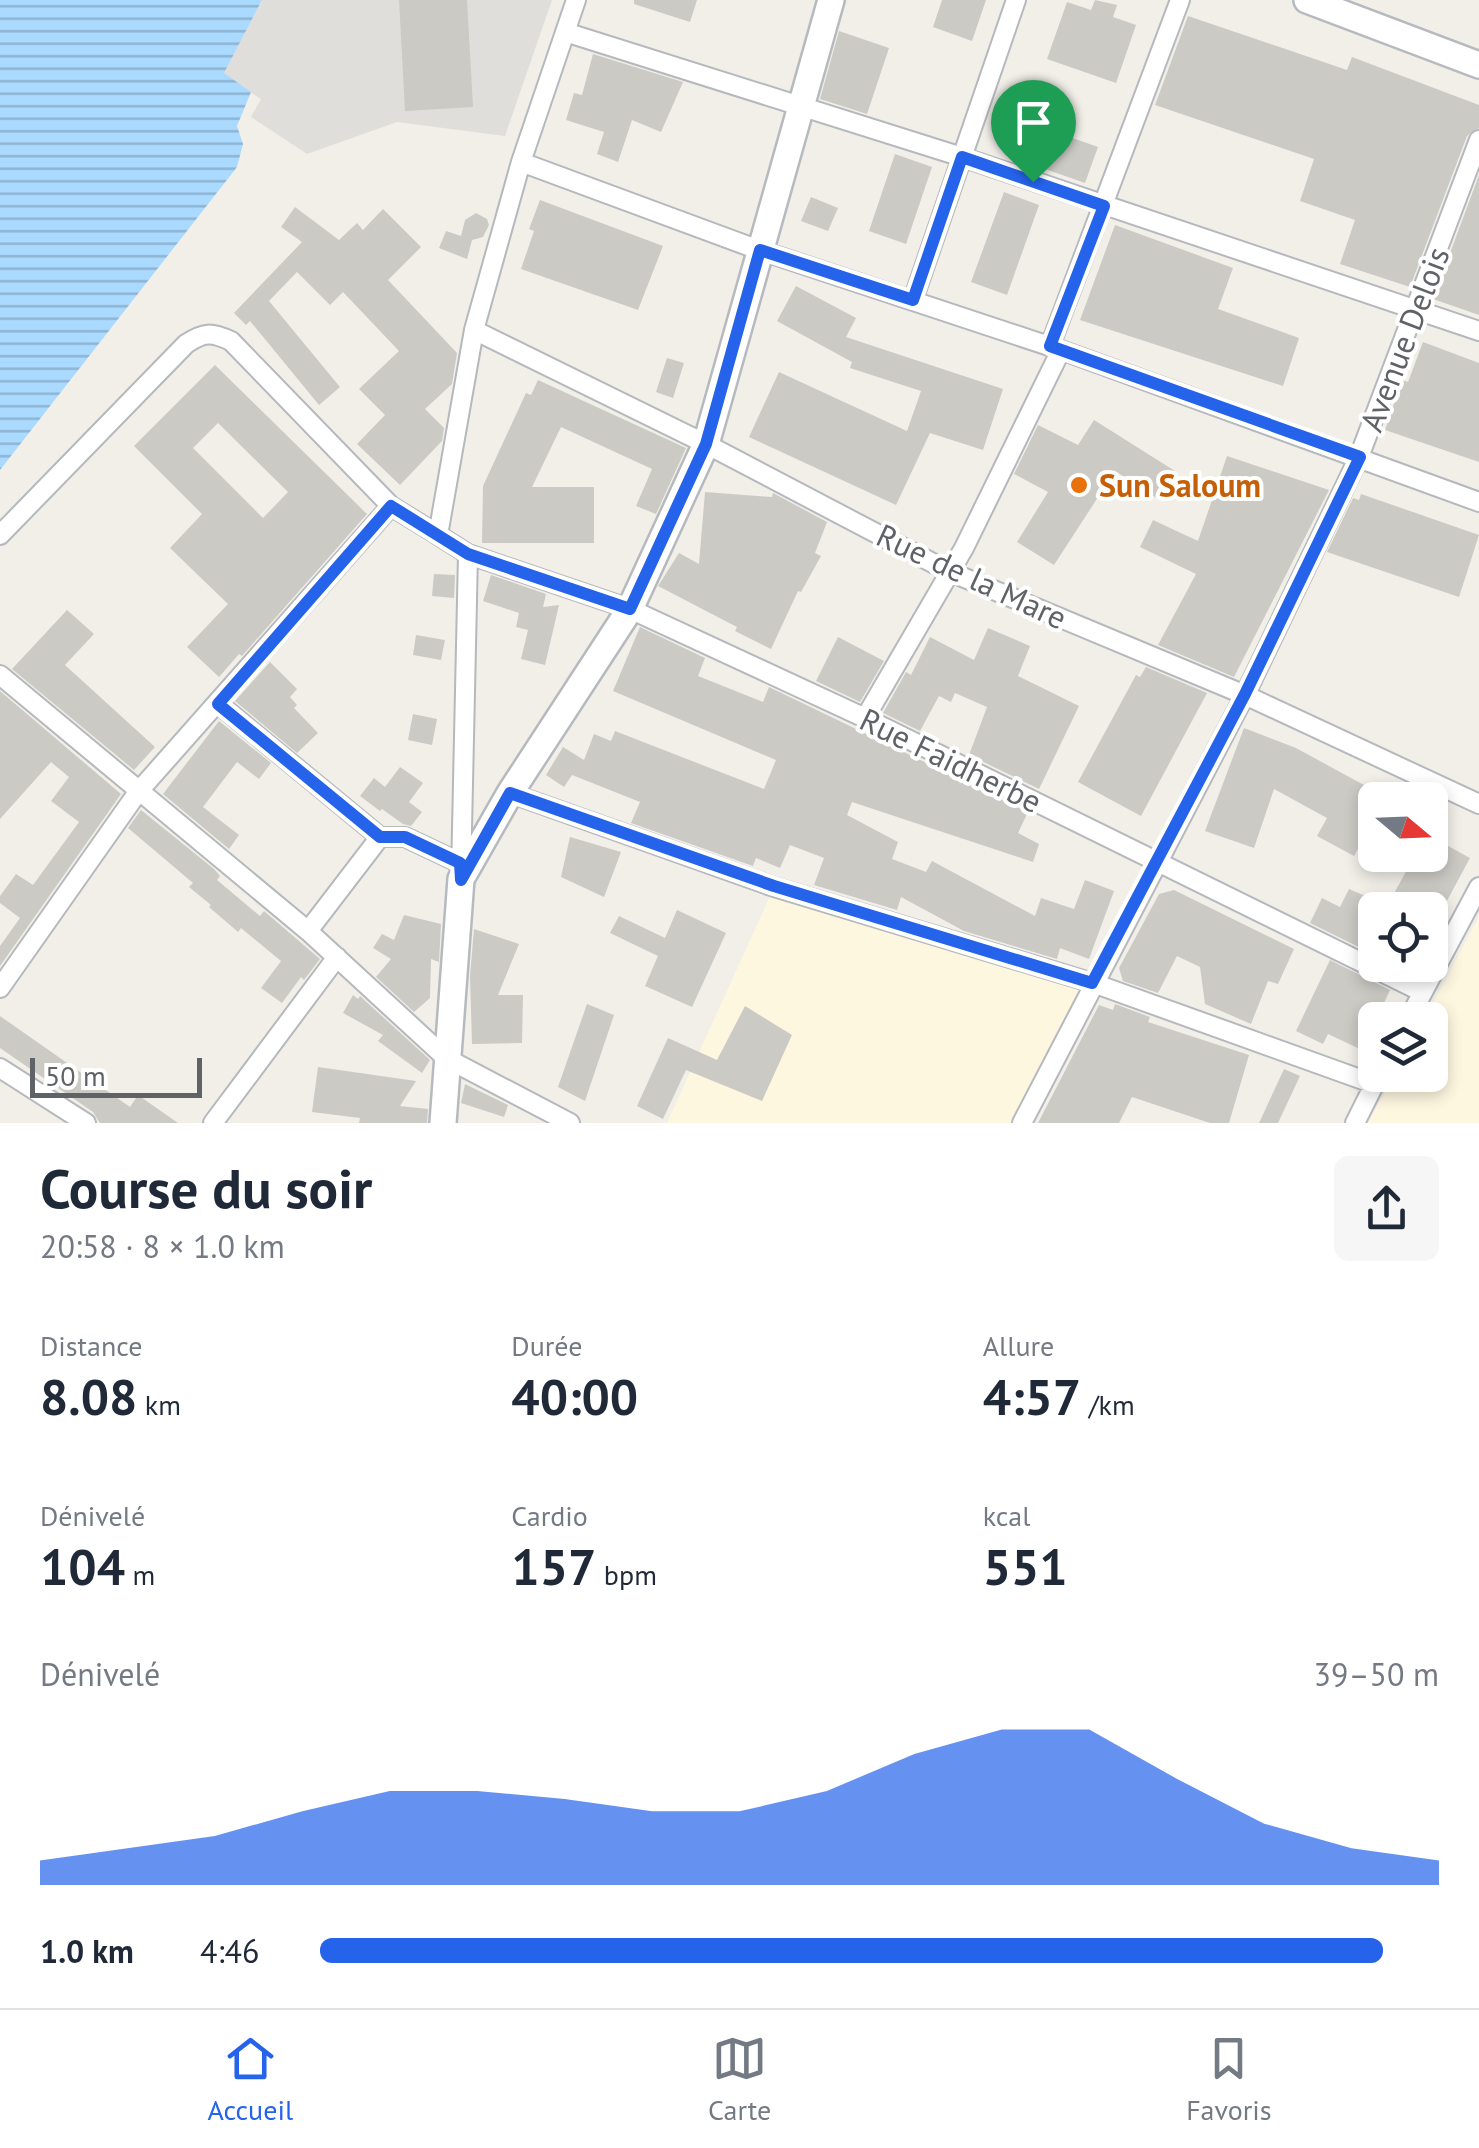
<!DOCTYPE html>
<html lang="fr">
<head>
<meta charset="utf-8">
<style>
  body { margin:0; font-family:"PT Sans",sans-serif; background:#f6f6f7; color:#1f2937; height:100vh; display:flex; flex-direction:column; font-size:38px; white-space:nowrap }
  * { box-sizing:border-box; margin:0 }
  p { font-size:32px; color:#747a83 }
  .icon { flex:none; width:55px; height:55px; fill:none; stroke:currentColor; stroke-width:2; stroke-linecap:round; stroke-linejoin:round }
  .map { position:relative; height:1123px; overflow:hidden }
  .drawer { display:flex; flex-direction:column; background:#fff; flex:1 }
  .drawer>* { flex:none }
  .needle { width:65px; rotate:109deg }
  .buttons { position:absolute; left:1358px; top:782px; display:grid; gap:20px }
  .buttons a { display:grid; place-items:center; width:90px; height:90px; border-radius:15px; background:#fff; box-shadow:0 5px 15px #0003; font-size:50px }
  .scale { position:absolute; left:30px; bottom:25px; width:172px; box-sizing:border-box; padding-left:10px; border:5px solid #5f6368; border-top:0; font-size:28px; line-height:35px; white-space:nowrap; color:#5f6368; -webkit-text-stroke:8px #fff; paint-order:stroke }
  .pin { position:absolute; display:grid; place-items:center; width:85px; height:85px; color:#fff; margin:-102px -42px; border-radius:50% 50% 50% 0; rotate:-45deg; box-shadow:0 0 10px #0007 }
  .pin .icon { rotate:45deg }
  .round { display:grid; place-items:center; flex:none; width:105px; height:105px; border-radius:15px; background:#f6f6f7 }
  .summary { display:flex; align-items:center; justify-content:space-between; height:170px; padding:0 40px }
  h1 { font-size:55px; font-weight:700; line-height:75px }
  .figures { display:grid; grid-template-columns:repeat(3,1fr); gap:15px; height:170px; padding:10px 40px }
  .figures div { display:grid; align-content:center }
  .figures b { font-size:50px; font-weight:700 }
  .figures small { font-size:28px; font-weight:400 }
  .figures p { font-size:28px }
  .chart { height:280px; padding:20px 40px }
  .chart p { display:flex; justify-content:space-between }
  .chart svg { width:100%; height:180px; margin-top:10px; fill:#2563eb; opacity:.7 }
  ul { padding:0 40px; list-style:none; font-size:32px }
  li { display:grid; grid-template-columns:160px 120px 1fr; align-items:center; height:75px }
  li i { height:25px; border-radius:12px; background:#2563eb }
  .menu { display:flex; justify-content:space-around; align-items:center; height:140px; border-top:2px solid #e0e1e3; background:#fff; font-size:28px; color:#747a83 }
  .menu a { display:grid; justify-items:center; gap:5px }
  .menu .on { color:#2563eb }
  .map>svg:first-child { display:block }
</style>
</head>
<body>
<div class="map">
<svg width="1479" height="1123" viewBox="0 0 1479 1123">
  <defs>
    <pattern id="water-rules" width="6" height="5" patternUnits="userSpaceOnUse" patternTransform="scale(2.5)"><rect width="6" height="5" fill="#aadaff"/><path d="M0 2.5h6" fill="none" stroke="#8eb4d2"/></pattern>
  </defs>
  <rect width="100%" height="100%" fill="#f1efe8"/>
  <path fill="#fef7e0" d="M771,894l311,92 -69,137h-346z
    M1479,917v206h-111l26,-48h36v-55h-6z"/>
  <path fill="#e0deda" d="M262,0h290l-47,136 -108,-14 -90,32 -56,-37 10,-18 -38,-25z"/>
  <path fill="url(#water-rules)" d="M0,0h262l-38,73 27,19 -14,34 6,18 -6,23 -237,303z"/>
  <path fill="#cccac5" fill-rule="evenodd" d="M399,0h68l6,107 -68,4z
    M634,0h63l-7,22 -56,-18z
    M942,0h44l-14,41 -39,-14z
    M1095,0l22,5 -4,12 23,8 -20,58 -69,-24 20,-57 24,8z
    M1188,16l159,54 5,-13 127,48v23l-12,8 -57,151 -70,-23 15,-44 -55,-19 14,-42 -159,-54z
    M839,31l50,17 -22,66 -47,-15z
    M593,54l90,28 -22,50 -29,-12 -14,42 -21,-8 7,-22 -38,-12 8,-27 8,2z
    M1030,123l68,24 -13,36 -80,-28 7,-21 12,4z
    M895,154l37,13 -26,77 -37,-13z
    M1479,175v140l-46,-16z
    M1004,192l35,13 -32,90 -36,-13z
    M811,197l27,11 -10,23 -27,-10z
    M540,200l123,46 -25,64 -117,-41 13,-38 -5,-2z
    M295,207l44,33 18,-17 6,7 20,-21 38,38 -33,33 69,73 -5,31 -27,25 19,19 -2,13 -42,44 -43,-41 28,-29 -26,-26 40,-38 -56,-59 -13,13 -33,-33 -28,29 71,86 -21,18 -69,-84 -4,4 -12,-12 68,-71 -21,-15z
    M476,213l11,6 2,6 -6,12 -11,3 -5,19 -28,-11 7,-17 15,5 4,-16z
    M1115,225l118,43 -15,41 81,29 -16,48 -203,-66z
    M796,286l60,32 -10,19 157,52 -20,61 -53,-17 -34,72 -147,-68 30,-65 128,59 14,-40 -71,-23 2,-6 -75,-41z
    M1423,342l56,21v99l-94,-32 17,-50 6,2z
    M667,358l17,5 -11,35 -17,-6z
    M215,365l152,149 -125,142 -3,-2 -20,23 -32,-30 41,-43 -58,-56 32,-34 -68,-68zM218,423l70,69 -25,26 -70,-70z
    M538,380l148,68 -30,66 -20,-8 16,-37 -91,-42 -29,60h62v56h-112l1,-57 43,-93 5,2z
    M1094,420l81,51 -17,28 -43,-28 -61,94 -37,-23 31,-50 -34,-18 24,-49 40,20z
    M1227,456l102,34 -95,187 -76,-32 38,-71 -56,-27 13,-27 45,21z
    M705,492l67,5 1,-4 54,29 -12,31 6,3 -20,36 -3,-1 -27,58 -36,-18 2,-4 -79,-41 21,-33 20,11z
    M1361,494l118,41 -20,62 -132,-45 26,-54 6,2z
    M434,574l21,1 -1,23 -22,-2z
    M491,575l55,19 -3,13 16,-2 -14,60 -24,-6 7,-29 -12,-3 3,-14 -36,-12z
    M67,610l27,24 -29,31 90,82 -21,23 -122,-101z
    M640,627l65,31 -7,18 65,26 6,-15 259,125 -10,21 21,11 -6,18 -181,-60 -5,13 51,27 -6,17 34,13 6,-11 103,55 6,-18 33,11 11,-29 29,11 -25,68 -29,-11 -3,11 -93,-28 -63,-34 -4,13 -83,-25 10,-27 -34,-13 -10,23 -24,-10 -3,8 -122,-43 9,-21 -68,-27 -8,12 -18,-12 17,-28 21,13 10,-26 17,7 4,-10 149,58 12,-29 -163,-69z
    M988,628l42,18 -12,30 61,30 -40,83 -70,-34 18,-48 -32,-14 -4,9 -12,-6 -19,35 -37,-18 23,-41 5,3 19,-38 44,23z
    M416,635l29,5 -4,20 -28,-5z
    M838,637l46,24 -24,41 -44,-21z
    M270,662l27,27 -7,8 7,8 -3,3 24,25 -21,20 -62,-52z
    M1146,667l61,26 -66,123 -63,-34 58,-107 4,2z
    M0,691l121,103 -121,172v-20l20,-28 -20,-15v-7l16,-22 17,11 46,-63 -28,-21 18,-24 -18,-15 -51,57z
    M413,714l24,5 -5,26 -24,-5z
    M219,721l52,42 -12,16 -22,-17 -34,45 36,28 -10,14 -66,-55z
    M1244,728l52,20 79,43v27l-21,38 -37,-20 10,-18 -53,-29 -20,59 -49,-17z
    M400,767l23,16 -14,19 13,10 -11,14 -8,-2 -21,-15 -2,2 -20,-15 14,-18 11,9z
    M141,810l73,59 6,7 -3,4 43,36 4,-5 56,48 -16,21 -3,-3 -19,26 -21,-15 20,-27 -40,-33 -3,4 -29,-25 2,-2 -22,-18 4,-4 -65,-55z
    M1430,836l40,22 -28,52h-57l30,-55h15z
    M570,837l51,15 -17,45 -43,-20z
    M1349,889l26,11v55l-65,-32 12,-25 18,9z
    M1174,890l120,59 -16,35 -10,-3 -17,43 -46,-20 -5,-37 -23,-11 -19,37 -35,-12 -4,-13 40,-74z
    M677,910l49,23 -34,74 -47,-21 13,-30 -48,-23 9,-17 46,22z
    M404,915l37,9 -2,38 -8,-3 -1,39 -16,14 -38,-35 15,-18 -18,-11 9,-14 12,6z
    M474,929l45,15 -21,51h25l-1,48 -50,1 -2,-68z
    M1330,960l60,30 -28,60 -34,-16 -5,10 -27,-13z
    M353,995l5,4 2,-3 70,64 -8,13 -44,-32 5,-6 -40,-22z
    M587,1004l27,11 -29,86 -27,-14z
    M1115,1004l35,13 -2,5 101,33 -20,68h-19l-78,-26 -13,26h-81l61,-118 14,5z
    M745,1006l47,29 -30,66 -76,-31 -23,49 -26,-13 31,-68 49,22z
    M0,1016l130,91 8,-12 40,28h-78l-7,-11 -93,-64z
    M318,1067l98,14 -16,25 28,3 -1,14h-68l1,-5 -48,-6z
    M1284,1069l16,7 -22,47h-19z
    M465,1084l43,21 -4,12 -43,-14z"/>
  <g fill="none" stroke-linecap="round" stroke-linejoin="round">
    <g stroke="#b5b8bc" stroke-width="22">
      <path id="street" d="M565,32l397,125 517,174
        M521,162l238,88 302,100 418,152
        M913,300l103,-300
        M474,330l232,114 242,127 297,124 234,109
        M1050,346l130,-346
        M0,535l186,-191c18,-12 25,-12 45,-3l160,165 47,29
        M468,554l162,55 235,109 557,274
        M0,675l308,256 138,127 124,65
        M219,704l161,133
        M865,718l99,-170 97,-198
        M510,793l264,94 319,96 281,101
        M461,875l7,-321 -30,-19 36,-205 47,-168 55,-162
        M308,931l72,-94h25l55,26
        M0,988l138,-196 253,-286
        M1408,1020l71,-133
        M0,1068l86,55
        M213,1123l124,-166
        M1022,1123l223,-428 114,-238 120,-317
        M1355,1123l24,-48"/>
    </g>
    <g stroke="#b6babf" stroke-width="30">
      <path id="secondary" d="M1307,0l172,65
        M443,1123l18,-244 49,-86 120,-184 76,-165 125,-444"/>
    </g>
    <use href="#street" stroke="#fff" stroke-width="18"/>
    <use href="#secondary" stroke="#fff" stroke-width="25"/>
  </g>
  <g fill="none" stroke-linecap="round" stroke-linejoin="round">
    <g stroke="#fff" stroke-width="20">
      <path id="route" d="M962,157l142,49 -54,140 310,111 -115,237 -153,289 -318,-97 -264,-93 -49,87 -1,-17 -55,-26h-25l-162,-133 173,-198 77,48 162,55 76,-165 54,-194 153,50z"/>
    </g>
    <use href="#route" stroke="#2563eb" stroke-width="12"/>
  </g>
  <circle fill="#e8710a" stroke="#fff" stroke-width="4" cx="1079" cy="485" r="10"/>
  <g text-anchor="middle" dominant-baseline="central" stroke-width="8" stroke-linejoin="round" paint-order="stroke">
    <g font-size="32" fill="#5f6368" stroke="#fff">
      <text transform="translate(1404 339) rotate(-69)">Avenue Delois</text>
      <text transform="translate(972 576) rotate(25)">Rue de la Mare</text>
      <text transform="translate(951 760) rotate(26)">Rue Faidherbe</text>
    </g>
    <g font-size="32" font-weight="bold" fill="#c56008" stroke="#fff" text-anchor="start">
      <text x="1099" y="485">Sun Saloum</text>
    </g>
  </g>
</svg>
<div class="buttons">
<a><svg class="needle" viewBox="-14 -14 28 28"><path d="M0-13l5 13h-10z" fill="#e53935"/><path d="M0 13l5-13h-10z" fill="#747a83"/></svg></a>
<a><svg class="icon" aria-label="locate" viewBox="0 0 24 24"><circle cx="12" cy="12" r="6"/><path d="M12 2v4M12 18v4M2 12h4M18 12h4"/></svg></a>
<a><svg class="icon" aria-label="layers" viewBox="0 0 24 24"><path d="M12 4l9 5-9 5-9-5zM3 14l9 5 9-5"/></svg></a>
</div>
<div class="scale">50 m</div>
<div class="pin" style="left:1033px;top:182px;background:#1e9e55"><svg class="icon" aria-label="arrive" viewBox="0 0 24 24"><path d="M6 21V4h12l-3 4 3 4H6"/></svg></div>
</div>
<section class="drawer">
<div class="summary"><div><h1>Course du soir</h1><p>20:58 · 8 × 1.0 km</p></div><a class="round"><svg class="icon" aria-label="share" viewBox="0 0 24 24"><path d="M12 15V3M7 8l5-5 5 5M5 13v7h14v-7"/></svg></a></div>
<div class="figures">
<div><p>Distance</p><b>8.08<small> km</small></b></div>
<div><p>Durée</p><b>40:00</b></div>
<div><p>Allure</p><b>4:57<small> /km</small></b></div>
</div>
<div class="figures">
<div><p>Dénivelé</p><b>104<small> m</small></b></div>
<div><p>Cardio</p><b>157<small> bpm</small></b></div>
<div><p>kcal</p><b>551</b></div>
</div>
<div class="chart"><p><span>Dénivelé</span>39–50 m</p>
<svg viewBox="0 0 160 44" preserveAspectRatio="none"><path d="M0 44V38L10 35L20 32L30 26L40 21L50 21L60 23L70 26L80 26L90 21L100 12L110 6L120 6L130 18L140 29L150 35L160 38V44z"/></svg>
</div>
<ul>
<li><b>1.0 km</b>4:46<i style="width:95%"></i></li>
</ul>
</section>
<nav class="menu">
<a class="on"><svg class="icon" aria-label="home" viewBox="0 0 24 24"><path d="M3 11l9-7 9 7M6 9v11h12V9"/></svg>Accueil</a>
<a><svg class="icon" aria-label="map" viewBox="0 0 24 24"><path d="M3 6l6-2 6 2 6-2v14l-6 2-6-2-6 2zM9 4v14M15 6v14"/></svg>Carte</a>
<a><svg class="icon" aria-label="saved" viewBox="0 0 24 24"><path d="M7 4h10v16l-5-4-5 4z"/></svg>Favoris</a>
</nav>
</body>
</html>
